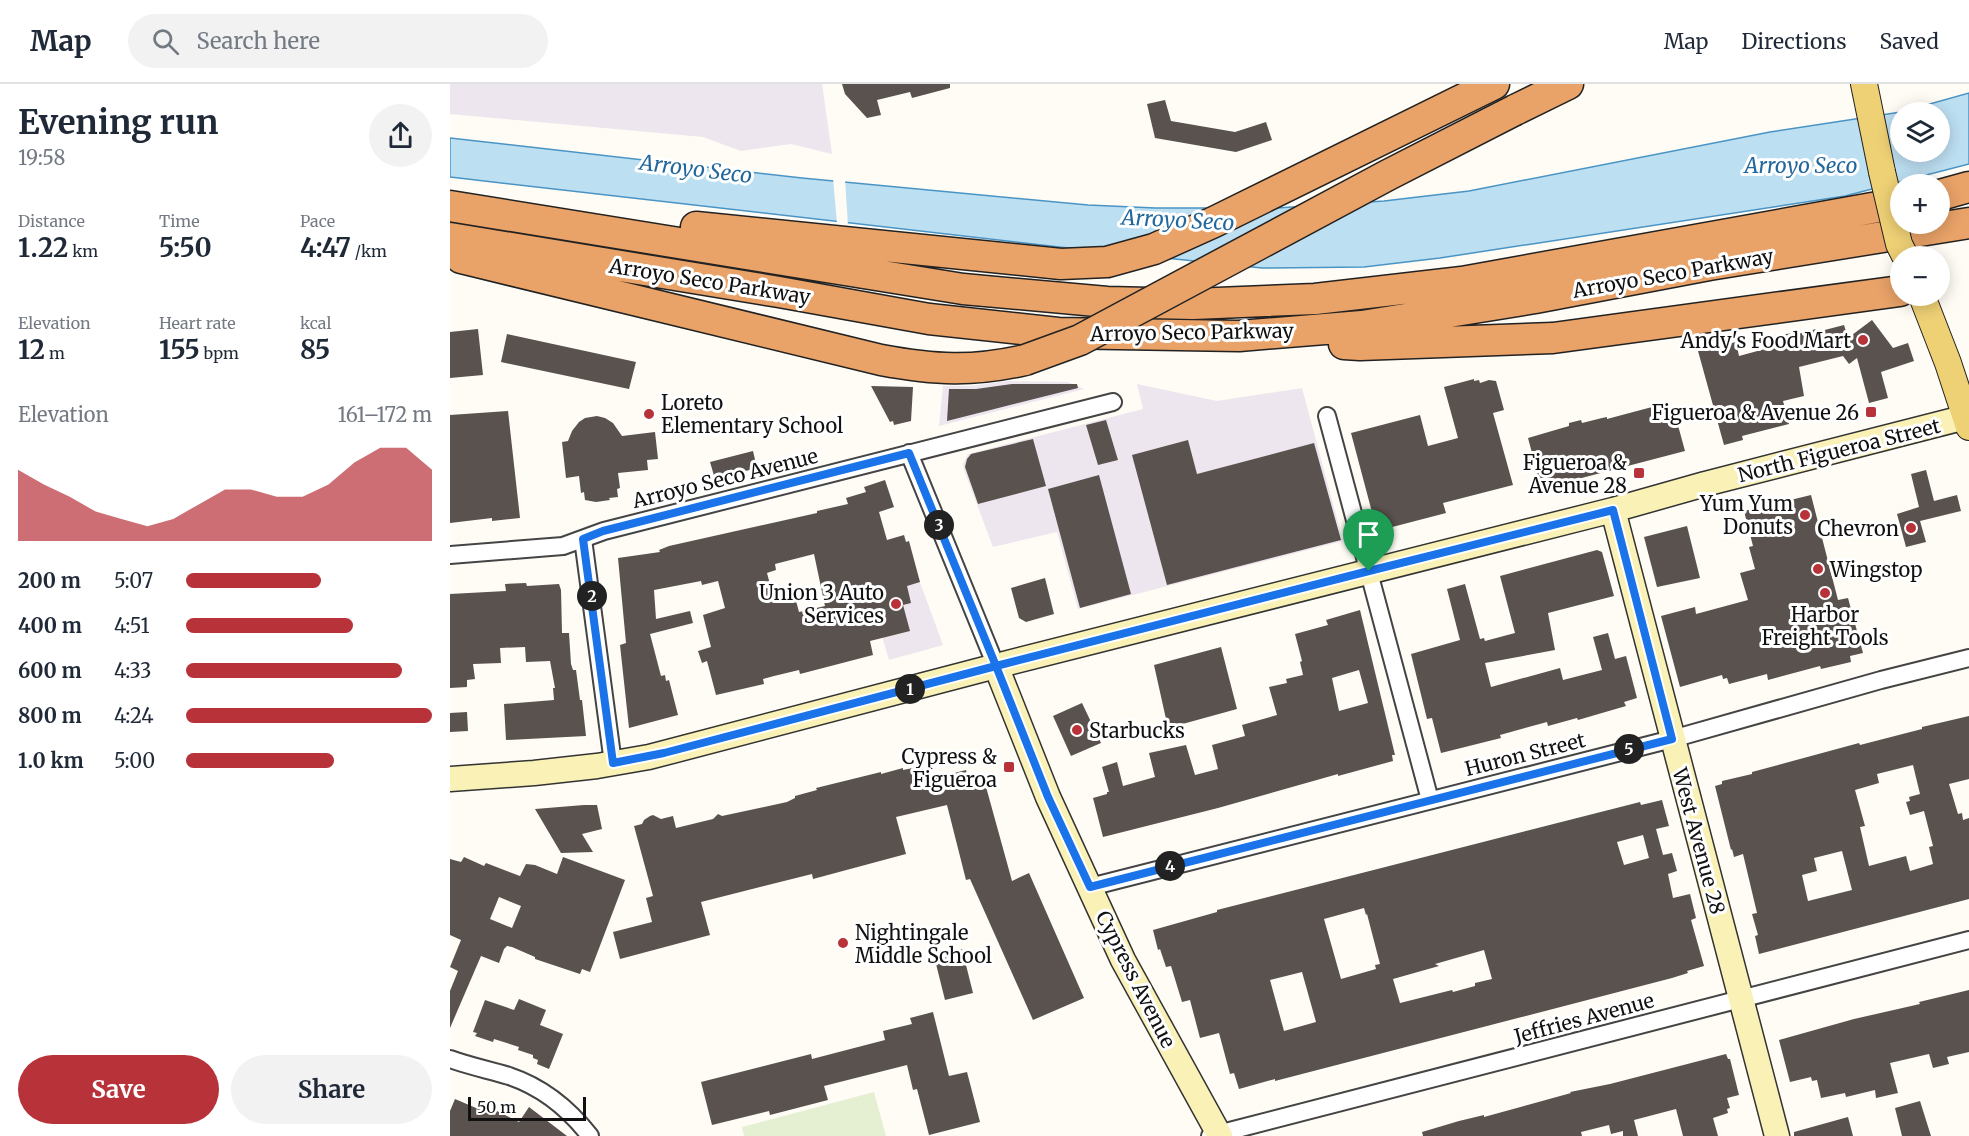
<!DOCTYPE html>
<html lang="en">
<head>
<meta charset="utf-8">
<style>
  body { margin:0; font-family:Merriweather,serif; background:#f2f2f3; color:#1f2937; height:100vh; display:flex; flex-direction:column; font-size:22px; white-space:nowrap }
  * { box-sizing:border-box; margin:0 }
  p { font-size:20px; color:#747a83 }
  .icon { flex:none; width:33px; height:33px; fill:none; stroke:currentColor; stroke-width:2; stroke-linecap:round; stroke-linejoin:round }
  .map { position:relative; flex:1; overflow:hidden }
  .panel { display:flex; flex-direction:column; background:#fff; width:450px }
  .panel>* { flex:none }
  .tools { position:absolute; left:1440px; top:18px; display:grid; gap:12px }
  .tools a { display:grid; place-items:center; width:60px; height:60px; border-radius:50%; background:#fff; box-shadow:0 3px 15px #0003; font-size:30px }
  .scale { position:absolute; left:18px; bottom:15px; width:118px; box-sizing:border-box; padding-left:6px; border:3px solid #111; border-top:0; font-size:16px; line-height:21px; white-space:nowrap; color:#111; -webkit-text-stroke:4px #fff; paint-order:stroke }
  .pin { position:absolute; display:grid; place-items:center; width:51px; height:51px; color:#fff; margin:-62px -26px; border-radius:50% 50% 50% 0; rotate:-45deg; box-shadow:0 0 6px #0007 }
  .pin .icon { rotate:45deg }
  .km { position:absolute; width:30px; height:30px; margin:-15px; border-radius:50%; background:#222; color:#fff; font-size:16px; line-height:30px; text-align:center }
  .round { display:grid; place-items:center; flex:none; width:63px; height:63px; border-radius:32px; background:#f2f2f3 }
  .overview { display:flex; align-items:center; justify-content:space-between; height:102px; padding:0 18px }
  h1 { font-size:33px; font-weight:700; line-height:45px }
  .figures { display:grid; grid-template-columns:repeat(3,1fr); gap:9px; height:102px; padding:6px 18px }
  .figures div { display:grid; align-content:center }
  .figures b { font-size:26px; font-weight:700 }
  .figures small { font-size:16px; font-weight:400 }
  .figures p { font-size:16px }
  .chart { height:168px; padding:12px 18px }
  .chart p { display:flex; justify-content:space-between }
  .chart svg { width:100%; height:108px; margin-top:6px; fill:#b73239; opacity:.7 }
  .action { display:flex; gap:12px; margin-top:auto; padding:12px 18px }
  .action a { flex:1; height:69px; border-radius:36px; background:#b73239; color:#fff; font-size:24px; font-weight:700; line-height:69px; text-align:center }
  .action a+a { background:#f2f2f3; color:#1f2937 }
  ul { padding:0 18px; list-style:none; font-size:20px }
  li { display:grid; grid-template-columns:96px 72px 1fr; align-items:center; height:45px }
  li i { height:15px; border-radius:8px; background:#b73239 }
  header { display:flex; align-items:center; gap:36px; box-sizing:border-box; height:84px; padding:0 30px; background:#fff; border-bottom:2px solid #e0e1e3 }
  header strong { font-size:28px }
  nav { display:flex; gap:33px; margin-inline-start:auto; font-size:21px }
  .search { width:420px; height:54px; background:#f2f2f3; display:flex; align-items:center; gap:15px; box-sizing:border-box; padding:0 21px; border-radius:33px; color:#747a83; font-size:22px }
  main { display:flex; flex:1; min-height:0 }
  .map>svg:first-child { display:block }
</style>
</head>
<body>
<header>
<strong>Map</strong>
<div class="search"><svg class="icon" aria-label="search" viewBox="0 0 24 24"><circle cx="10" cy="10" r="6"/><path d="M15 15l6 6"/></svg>Search here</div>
<nav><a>Map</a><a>Directions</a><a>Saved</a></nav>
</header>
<main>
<section class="panel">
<div class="overview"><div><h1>Evening run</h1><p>19:58</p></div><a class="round"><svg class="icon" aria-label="share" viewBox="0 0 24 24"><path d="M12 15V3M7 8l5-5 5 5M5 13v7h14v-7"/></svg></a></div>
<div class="figures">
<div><p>Distance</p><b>1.22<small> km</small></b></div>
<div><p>Time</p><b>5:50</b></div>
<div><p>Pace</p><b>4:47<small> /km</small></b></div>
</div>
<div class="figures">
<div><p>Elevation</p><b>12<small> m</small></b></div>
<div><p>Heart rate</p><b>155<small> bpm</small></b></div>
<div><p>kcal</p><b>85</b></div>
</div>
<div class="chart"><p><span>Elevation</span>161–172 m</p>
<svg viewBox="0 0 160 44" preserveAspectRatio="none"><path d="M0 44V15L10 21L20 26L30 32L40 35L50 38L60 35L70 29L80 23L90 23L100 26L110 26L120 21L130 12L140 6L150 6L160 15V44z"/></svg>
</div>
<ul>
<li><b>200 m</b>5:07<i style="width:55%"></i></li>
<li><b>400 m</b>4:51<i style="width:68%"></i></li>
<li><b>600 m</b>4:33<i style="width:88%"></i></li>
<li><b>800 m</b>4:24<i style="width:100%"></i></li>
<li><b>1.0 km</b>5:00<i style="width:60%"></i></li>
</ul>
<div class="action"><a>Save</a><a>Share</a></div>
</section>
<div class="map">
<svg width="1519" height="1052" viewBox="0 0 1519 1052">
  <rect width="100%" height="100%" fill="#fefcf5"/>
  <path fill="#ede6ee" d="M0,0h372l10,70 -41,-10 -50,7 -38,-14 -253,-23z
    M558,297l60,1 16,7 -145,37 4,-40h27z
    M687,300l80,17 85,-13 41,153 -265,68 -21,-77 -64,15 -29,-77 -1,-6 5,-10 175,-45z
    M464,482l29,79 -54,15 -24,-82z"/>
  <path fill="#e5efd1" d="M424,1008l12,44h-142l-2,-9z"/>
  <path fill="#bddff2" stroke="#4994c4" stroke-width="1.5" fill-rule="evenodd" d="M1519,9v71l-124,32 -405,62 -76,9 -102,1 -203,-21 -609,-70v-39l352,40 286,27 67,3h122l107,-7 85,-10 301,-59 131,-20zM1450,28h40v40h-40z"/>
  <path fill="#fefcf5" d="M383,94l12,1 3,47 -11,-2z"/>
  <path fill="#59524e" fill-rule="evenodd" d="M392,0h108v4l-38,10 -2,-6 -33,8 4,15 -14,3 -22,-24z
    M715,16l6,21 64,11 31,-10 6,18 -36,12 -81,-14 -8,-34z
    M1422,236l21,28 15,-5 6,18 -33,11 7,26 -19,5 -12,-45 -8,6 -6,-8 -44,11 5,29 -21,5 6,23 -47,12 1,4 -19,5 -26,-94 38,-9 3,14 37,-10 -3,-10 20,-3 1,2 22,-6 1,3 27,-7 4,13z
    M28,245l5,46 -33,3v-46z
    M57,250l129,28 -7,27 -128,-27z
    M1024,295v2l5,-1 1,3 9,-3 7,1 8,29 -11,3 20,72 -70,18 3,10 -69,18 -26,-98 69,-18 8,31 30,-8 -14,-51z
    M562,300h65l1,4 -131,33 2,-32h27z
    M421,302l42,1 -2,34 -17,4 -1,-4 -3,1z
    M1202,323l1,5 20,-5 12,44 -134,35 -1,-5 -10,2 -12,-45 41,-12v-3l12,-3 1,3 20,-5 5,-1v2z
    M58,327l12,107 -28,3v-3l-42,5v-108z
    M147,332l8,2 8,5 9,13 33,-4 3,27 -11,1 1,10 -30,3 2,15 -3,1 1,8 -9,1 1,2 -14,2 -11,-2 -1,-8 -3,1 -2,-17 -13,2 -4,-36 6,-1 4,-10 7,-9 6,-4z
    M656,336l12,40 -20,5 -12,-40z
    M583,355l13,47 -68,18 -13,-37 2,-8 4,-5z
    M738,356l9,34 117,-31 27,97 -174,45 -35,-130z
    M303,367l4,17 -42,11 -5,-17z
    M1476,386l8,31 23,-6 4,16 -41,10 6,21 -20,5 -9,-33 22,-7 -8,-33z
    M649,391l32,119 -51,14 -32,-119z
    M435,396l9,27 -15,5 8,28 17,-5 2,7 3,-1 11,41 -13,4 4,17 -8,2 7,26 -40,10 3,14 -73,19 -1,-4 -25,6 -11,3 1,5 -48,11 -9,-34 -5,2 -4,-12 13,-4 -8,-32 22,-7 -7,-27 -16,4 -1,-4 -47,9 2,29 34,-8 3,12 -43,11 11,42 4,-1 1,6 3,-1 9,35 -49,13 -9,-83 6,-2 -8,-85 42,-6 -1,-2 10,-4 148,-33v-2l31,-7 -2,-6 20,-6 -2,-5zM364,470l11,52 -26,6 -4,-15 -20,6 -8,-30 9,-3 -1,-6z
    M1361,411l27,105 10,-2 15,55 -13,3 1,6 -30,7 -1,-3 -52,14 -1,-6 -38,10 -2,-6 -4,1 -1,-4 -42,12 -19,-71 34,-9 1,7 52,-14 -8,-27 15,-4 -6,-22 4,-1 -9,-35z
    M1237,442l13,52 -43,9 -13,-50z
    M1147,466l5,2 12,44 -66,17 7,37 -70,13 6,24 69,-19 3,12 39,-10 -9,-33 15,-4 7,26 11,-3 11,42 -13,4 2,4 -48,14 -1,-2 -29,8 -1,-4 -47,13 1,3 -60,15 -9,-35 -5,1 -16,-65 49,-14 -13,-51 18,-5 15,55 4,-1 1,3 30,-8 -15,-57z
    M595,494l9,36 -28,8 -7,-4 -8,-30z
    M76,499l1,3 32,-2 2,6 1,43h7l2,31 2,6h3l4,30h2l4,36 -80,4 -2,-36 50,-4 -1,-12h2l-5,-27 -24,1 -1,-15 -25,1 1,15 -28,1 2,15 -8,1v7l-17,1v-94l56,-3 -1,-7z
    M910,526l35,145h-3l1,6 -55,15v-2l-120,34 -115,29 -10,-39 14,-4v-2h2l-7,-25 15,-5 6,24 32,-9 -6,-24 37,-8 9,30 23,-6 -6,-24 33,-9 -3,-11 35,-10 -8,-28 18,-4 -1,-4 17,-4 -3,-13 2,-1 -7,-27 33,-9 -2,-5zM909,586l9,33 -29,8 -7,-33z
    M771,563l16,62 -69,19 -14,-63z
    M632,619l19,40 -30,13 -18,-40z
    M17,628l1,19 -18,1v-19z
    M1519,632v63l-20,5 9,30 4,-1 1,7 6,-2v81l-210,55 -4,-18 3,-1 -6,-21 5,-1 -14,-59 -9,3 -2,-8 -1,1 -16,-64 7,-2v-3l30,-7v-2l107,-29 1,2 62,-16v-2zM1463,681l7,29 -11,3 1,4 -4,1 4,13 14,-4 9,35 -4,1 4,17 -23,7 -4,-15 -37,10 -9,-39 5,-1 -10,-36 24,-7 -2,-9zM1392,767l10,39 -44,11 -6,-26 15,-4 -3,-13z
    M453,684v2l10,-2 3,15 50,-13 2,9 15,-3 29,105 17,-8 55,125 -51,22 -63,-141 -4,1 -19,-75 -51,12 10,37 -93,25 -1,-5 -111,28 9,33 -90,24 -7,-27 39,-10 -6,-24 7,-2 -19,-70 8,-2 2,-4 6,-4 3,-1 8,4 12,-3 3,12 37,-9 5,-5 4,2 65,-14 8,-4v-2l22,-6 -1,-2 65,-16v2z
    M1212,716l7,26 -13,3 7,26 9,-2 5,18 -9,3 5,24 17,-4 6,24 -5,2 13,46 -17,5 1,2 -16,5 -397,103v-2l-36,10 -5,-16 -4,1 -11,-41 -19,5 -10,-38 -8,2 -11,-36 -5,1 -6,-18 -2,1 -5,-20 64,-18v-2l423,-108 1,3zM1193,751l6,23 -25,7 -7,-23zM914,824l2,7 1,-1 13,50 -5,1 1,4 -35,10 -17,-60zM1034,866l8,29 -17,4v3l-22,6 -1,-2 -52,13 -7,-24 46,-13 -4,-2zM852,888l14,50 -32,9 -14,-51z
    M134,721h13l5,24 -20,5 11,18 -32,1 -26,-44z
    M14,773l20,9 2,-3 34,13 6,-12 9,1 22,9 6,-17 62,23 -35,92 -8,-3 -2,5 -45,-15v-2l-23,-10 -5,-1 -3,3 -5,14 -18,-7 -31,72v-37l8,-20 -8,-4 11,-27 -11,-5v-76l11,3zM49,813l22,9 -9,22 -22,-9z
    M512,865l11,44 -28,7 -11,-44z
    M1519,906v62l-22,5 2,7 -16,4 -4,-14 -39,9 8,30 -22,5 -1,-8 -29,7 -1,-4 -24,5 -4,-18 -5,1 -1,-4 -21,5 -11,-42 75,-21 66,-15 -1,-2z
    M69,915l27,11 -6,15 23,9 -14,35 -12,-5 1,-4 -5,-2v-3l-15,-5 1,-3 -25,-8 -1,3 -18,-6 2,-3 -4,-1 12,-32 29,10z
    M483,928l16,64 18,-4 13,50 -51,13 -12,-46 -4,1 -6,-25 -83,21 4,14 -58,15 -1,-4 -57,14 -11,-43 110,-28 1,5 73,-19 -2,-9 29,-7 -2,-6z
    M1276,970l2,5h2l9,36 -12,3 3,10 -3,1 1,4 -15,5 5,18h-35l-7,-27 -42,11 4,16h-15v-5l-12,3 -2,-9 -28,7 1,4h-159l-1,-4 37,-11 25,-6v2l87,-24 -1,-1 40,-8z
    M5,1015l35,15 5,1 2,-4 22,11 10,-15 38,29h-117v-25z
    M1470,1017l11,35h-29l-7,-28z
    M1398,1033l5,19h-59v-4z"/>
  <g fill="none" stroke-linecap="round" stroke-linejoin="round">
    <g stroke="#444" stroke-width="20">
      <path id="street" d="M877,332l103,384
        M459,369l87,213
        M133,455l30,224
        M0,471l113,-9 41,-15 509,-129
        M640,803l582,-148 209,-59 88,-22
        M0,975c19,7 39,11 59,17 33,11 60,33 81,60
        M760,1052l759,-196"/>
    </g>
    <g stroke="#333" stroke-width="27">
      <path id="secondary" d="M1163,426l164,626
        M546,582l52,131 75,163 97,176
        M0,695l84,-6 63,-7 52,-9 347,-91 617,-156 92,-26 261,-67"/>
    </g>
    <g stroke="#222" stroke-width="28">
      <path id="primary" d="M1414,0l18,88
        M1472,212l26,67 21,64"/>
    </g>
    <g stroke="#222" stroke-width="33">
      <path id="highway" d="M1065,26l53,-26
        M1490,111l29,-8
        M0,122l513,83 144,13 86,2 122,-5 147,-17 438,-79
        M246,143l365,37 46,-2 47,-13 60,-27 280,-138
        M0,154l329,54 150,27 129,14 181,3 123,-10 173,-28 174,-33 260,-42
        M11,174l420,102c54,10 91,12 144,0
        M894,260l16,1 193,-7 347,-47"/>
    </g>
    <use href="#street" stroke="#fff" stroke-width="16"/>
    <use href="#secondary" stroke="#f9f1b5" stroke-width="24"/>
    <use href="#primary" stroke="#eed075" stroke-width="26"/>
    <use href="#highway" stroke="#e9a268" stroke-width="30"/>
    <g stroke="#222" stroke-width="28" stroke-linecap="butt">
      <path id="primary-bridge" d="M1432,88l17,72 6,12"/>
    </g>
    <g stroke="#222" stroke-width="33" stroke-linecap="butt">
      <path id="highway-bridge" d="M575,276l55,-20 308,-165 127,-65"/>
    </g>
    <use href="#primary-bridge" stroke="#eed075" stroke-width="26"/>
    <use href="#highway-bridge" stroke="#e9a268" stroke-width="30"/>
  </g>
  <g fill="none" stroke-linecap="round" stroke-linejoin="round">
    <g stroke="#fff" stroke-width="12">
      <path id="route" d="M919,487l-373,95 -332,87 -51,10 -30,-224 20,-8 306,-78 87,213 52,131 42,90 582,-148 -59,-229 -244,61"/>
    </g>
    <use href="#route" stroke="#1a73e8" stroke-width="8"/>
  </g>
  <g fill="#b73239" stroke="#fff" stroke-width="2">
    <circle cx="1413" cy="256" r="6"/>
    <rect x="1415" y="322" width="12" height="12" rx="3"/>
    <circle cx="199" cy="330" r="6"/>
    <rect x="1183" y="383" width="12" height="12" rx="3"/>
    <circle cx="1355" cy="431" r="6"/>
    <circle cx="1461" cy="444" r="6"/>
    <circle cx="1368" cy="485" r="6"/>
    <circle cx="1375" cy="509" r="6"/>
    <circle cx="446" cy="520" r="6"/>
    <circle cx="627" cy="646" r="6"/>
    <rect x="553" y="677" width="12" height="12" rx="3"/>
    <circle cx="393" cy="859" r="6"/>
  </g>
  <g text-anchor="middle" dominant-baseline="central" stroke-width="6" stroke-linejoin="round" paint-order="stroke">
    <g font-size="20" fill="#111" stroke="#fff">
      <text transform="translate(1223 189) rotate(-10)">Arroyo Seco Parkway</text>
      <text transform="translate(260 197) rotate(9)">Arroyo Seco Parkway</text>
      <text transform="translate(742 248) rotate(-1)">Arroyo Seco Parkway</text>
      <text transform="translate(1389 366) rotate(-14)">North Figueroa Street</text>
      <text transform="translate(275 394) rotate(-14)">Arroyo Seco Avenue</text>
      <text transform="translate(1075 670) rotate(-14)">Huron Street</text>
      <text transform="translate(1249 757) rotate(75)">West Avenue 28</text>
      <text transform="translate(686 895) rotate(63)">Cypress Avenue</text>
      <text transform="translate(1134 934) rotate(-15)">Jeffries Avenue</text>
    </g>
    <g font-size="20" fill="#111" stroke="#fff" text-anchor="end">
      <text x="1401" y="256">Andy's Food Mart</text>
      <text x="211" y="318" text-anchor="start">Loreto<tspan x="211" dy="23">Elementary School</tspan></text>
      <text x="1409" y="328">Figueroa &amp; Avenue 26</text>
      <text x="1177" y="378">Figueroa &amp;<tspan x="1177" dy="23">Avenue 28</tspan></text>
      <text x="1343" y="419">Yum Yum<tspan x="1343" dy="23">Donuts</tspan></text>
      <text x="1449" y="444">Chevron</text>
      <text x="1380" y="485" text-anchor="start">Wingstop</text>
      <text x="434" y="508">Union 3 Auto<tspan x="434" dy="23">Services</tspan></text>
      <text x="1375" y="530" text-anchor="middle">Harbor<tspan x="1375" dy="23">Freight Tools</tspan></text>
      <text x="639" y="646" text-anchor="start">Starbucks</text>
      <text x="547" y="672">Cypress &amp;<tspan x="547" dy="23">Figueroa</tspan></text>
      <text x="405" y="848" text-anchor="start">Nightingale<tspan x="405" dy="23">Middle School</tspan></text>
    </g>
    <g font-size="21" font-style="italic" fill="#22679b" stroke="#fff">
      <text x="1351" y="81">Arroyo Seco</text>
      <text transform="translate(246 85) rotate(7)">Arroyo Seco</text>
      <text transform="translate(728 136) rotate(3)">Arroyo Seco</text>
    </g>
  </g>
</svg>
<div class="tools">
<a><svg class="icon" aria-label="layers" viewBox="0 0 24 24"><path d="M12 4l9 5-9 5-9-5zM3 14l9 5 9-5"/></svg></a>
<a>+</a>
<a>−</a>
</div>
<div class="scale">50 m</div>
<div class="pin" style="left:919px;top:487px;background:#1e9e55"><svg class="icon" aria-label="arrive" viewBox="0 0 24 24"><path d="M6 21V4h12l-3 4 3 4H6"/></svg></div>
<b class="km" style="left:460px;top:605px">1</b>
<b class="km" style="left:142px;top:512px">2</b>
<b class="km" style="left:489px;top:441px">3</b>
<b class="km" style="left:720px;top:782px">4</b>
<b class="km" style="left:1179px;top:665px">5</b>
</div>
</main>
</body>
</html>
